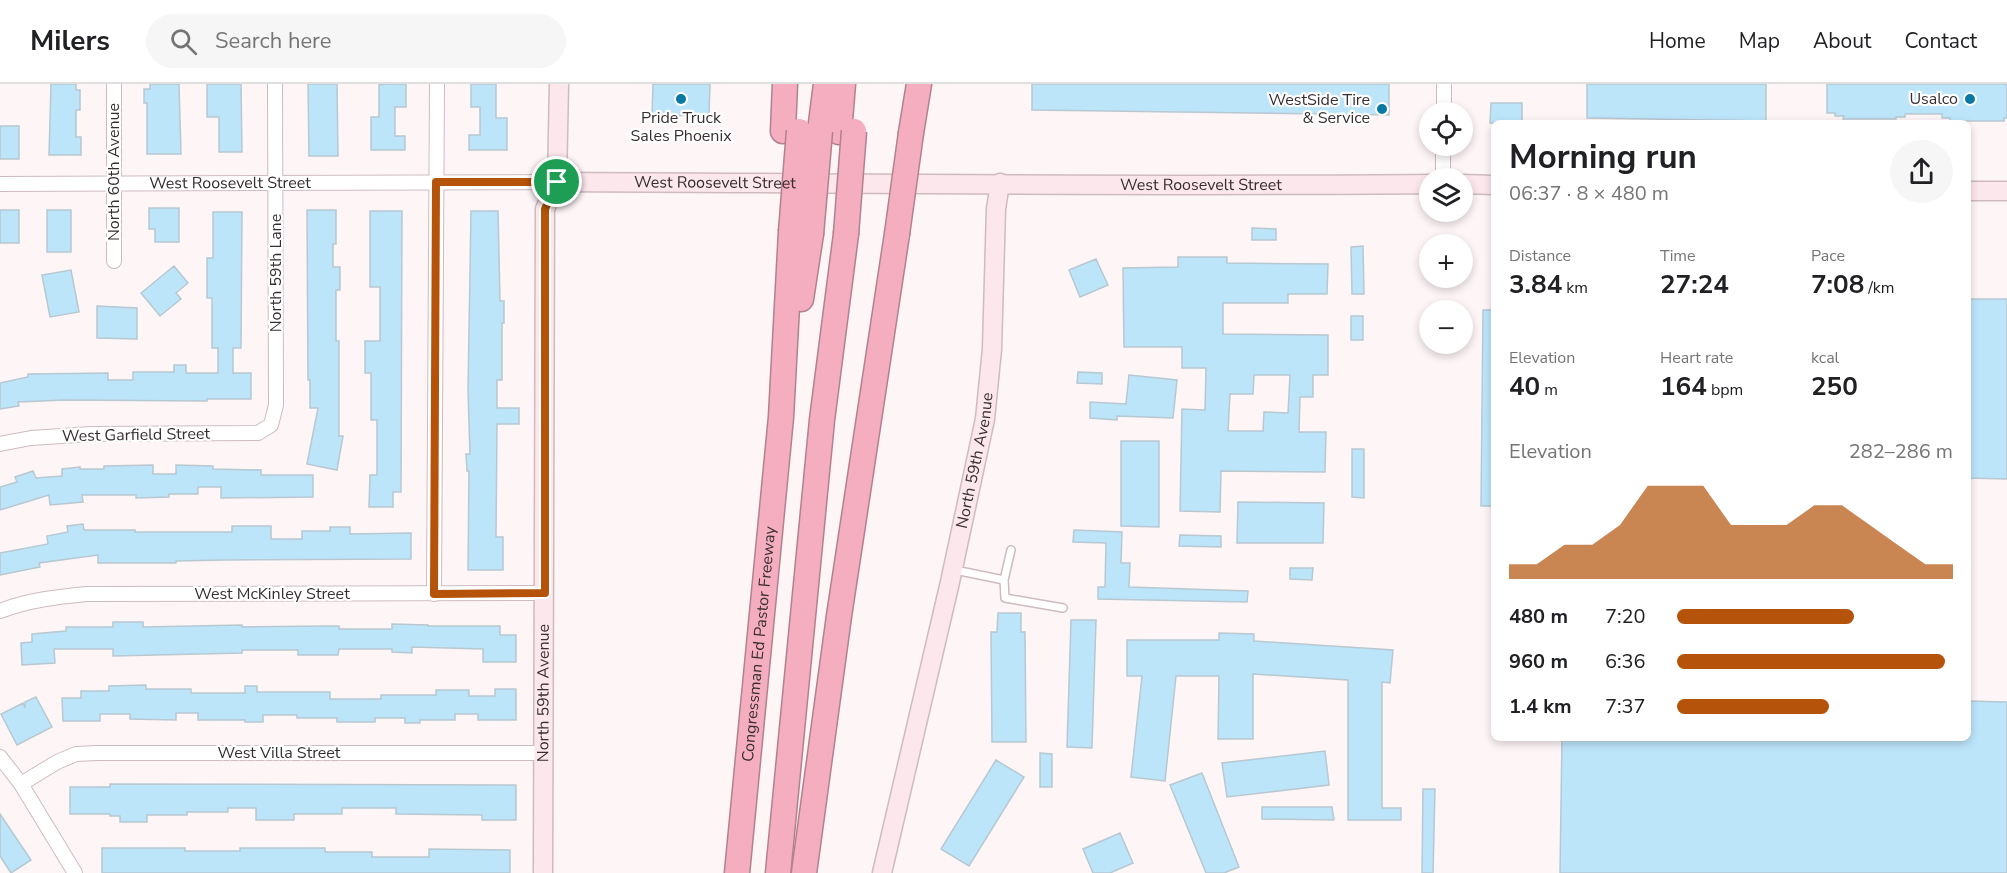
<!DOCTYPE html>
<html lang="en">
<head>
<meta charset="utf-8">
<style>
  body { margin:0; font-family:"Nunito Sans",sans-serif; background:#f6f6f6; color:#202124; height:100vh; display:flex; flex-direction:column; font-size:22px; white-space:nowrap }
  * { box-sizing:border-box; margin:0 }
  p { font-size:20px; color:#757577 }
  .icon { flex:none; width:33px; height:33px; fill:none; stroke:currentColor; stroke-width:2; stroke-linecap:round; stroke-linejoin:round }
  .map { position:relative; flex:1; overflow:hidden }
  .panel { position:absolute; left:1491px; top:36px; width:480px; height:621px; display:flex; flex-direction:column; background:#fff; border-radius:9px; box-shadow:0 3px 9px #0003 }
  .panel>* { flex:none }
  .fabs { position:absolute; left:1419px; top:18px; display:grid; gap:12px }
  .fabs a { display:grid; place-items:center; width:54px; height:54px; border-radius:50%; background:#fff; box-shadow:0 3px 9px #0003; font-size:30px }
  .pin { position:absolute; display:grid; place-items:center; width:51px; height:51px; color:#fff; margin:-26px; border:3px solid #fff; border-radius:50%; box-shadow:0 2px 6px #0007 }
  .round { display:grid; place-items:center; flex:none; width:63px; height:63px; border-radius:32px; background:#f6f6f6 }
  .headline { display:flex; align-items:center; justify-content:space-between; height:102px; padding:0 18px }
  h1 { font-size:33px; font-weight:700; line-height:45px }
  .stats { display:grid; grid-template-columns:repeat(3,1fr); gap:9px; height:102px; padding:6px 18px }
  .stats div { display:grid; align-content:center }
  .stats b { font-size:26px; font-weight:700 }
  .stats small { font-size:16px; font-weight:400 }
  .stats p { font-size:16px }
  .chart { height:168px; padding:12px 18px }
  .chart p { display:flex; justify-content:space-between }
  .chart svg { width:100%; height:108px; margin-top:6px; fill:#b45309; opacity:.7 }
  ul { padding:0 18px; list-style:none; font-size:20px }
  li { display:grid; grid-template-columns:96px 72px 1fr; align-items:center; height:45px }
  li i { height:15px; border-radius:8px; background:#b45309 }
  header { display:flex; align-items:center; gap:36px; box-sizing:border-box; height:84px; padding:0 30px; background:#fff; border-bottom:2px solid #e0e0e0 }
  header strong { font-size:28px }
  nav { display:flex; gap:33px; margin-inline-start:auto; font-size:21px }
  .search { width:420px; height:54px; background:#f6f6f6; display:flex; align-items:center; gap:15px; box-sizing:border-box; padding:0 21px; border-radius:33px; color:#757577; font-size:22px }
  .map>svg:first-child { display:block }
</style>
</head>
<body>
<header>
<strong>Milers</strong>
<div class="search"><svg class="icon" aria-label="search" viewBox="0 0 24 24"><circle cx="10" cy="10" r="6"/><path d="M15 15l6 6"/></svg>Search here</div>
<nav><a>Home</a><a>Map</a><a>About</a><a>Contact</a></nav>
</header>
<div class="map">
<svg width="2007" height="789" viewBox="0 0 2007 789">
  <rect width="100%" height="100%" fill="#fef5f7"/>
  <path fill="#bde5fa" stroke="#b7c8d1" stroke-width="1.5" fill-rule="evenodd" d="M51,0h25v6h4v20h-4v27h5v18h-32z
    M150,0h29l2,70h-34v-51h-3v-14h6z
    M207,0h34l1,68h-23v-35h-12z
    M308,0h29l1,72h-29z
    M387,0h19v23h-11v29h10v14h-34v-33h8v-32z
    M471,0h25v34h11v32h-38v-15h11v-28h-9z
    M653,0h57l-1,32 -57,-1z
    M1032,0h357v31l-357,-5z
    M1587,0h179v37l-179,-3z
    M1827,0h180v34h-3v3h-54v-3h-8v-4h-37v3h-9v2h-53l1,-3h-9v-3h-8z
    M1491,19h31v20h-32z
    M0,42h19v33h-19z
    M149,124h30v34h-24v-13h-6z
    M0,126h19v33h-19z
    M47,126h24v42h-24z
    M307,126h29v34h-3v23h7v23h-4v51h3v95h4l-6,34 -30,-6 11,-56h-8v-28h-2z
    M370,127h32l-1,281h-8v15h-24l1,-32h7v-55h-6v-47h-6v-32h15v-54h-10z
    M471,127h27l2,90h4v22h-2v57h-5v28h22v16h-22l-1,113h7v33h-35l1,-99h-2l-1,-17h4l-2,-64z
    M213,128h29l-1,136h-8v25h18v26h-44v2l-142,-1 -47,2 1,4 -19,3v-26l28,-6v-3l80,-1v7h25v-8h41v-7h12v8h32v-25h-6v-50h-5v-40h6z
    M1252,144l24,1v11h-24z
    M1363,162l1,48h-12l-1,-47z
    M1178,173h49v6l101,1 -1,30h-39v9h-65v31l105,1v40h-15v22h-13l-1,35h27l-1,40 -104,-1 -1,41 -40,-1 2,-102 23,1 1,-42h-24v-21h-58l-1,-79 55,-1zM1254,291h36l-2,38 -24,-1 -1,19h-35l2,-37h23z
    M1096,175l12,26 -28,12 -11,-27z
    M174,182l14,17 -12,10 5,6 -21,17 -19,-23z
    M71,186l8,42 -29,5 -8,-42z
    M1968,215h39v180l-39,-1z
    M97,222l40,2v31l-40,-1z
    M1483,226h11v196h-13z
    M1351,232h12v24h-12z
    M1078,288l24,1v11l-25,-1z
    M1129,291l48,5 -4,38 -56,-2v4l-27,-2v-16l36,2z
    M1121,357h38v86l-38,-1z
    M1352,365h12v49l-12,-1z
    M153,381v9h23v-9l37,1v3l48,1v5h52v22l-92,1v-11h-23v7h-29v3l-33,1v-3h-54l1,7 -33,3 -1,-10 -49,15v-23l17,-5 -2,-5 18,-6 3,7 26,-2v-7l18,-2v2h24v-3z
    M1238,418l86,1 -1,40h-86z
    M83,440l1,6h51v2h97v-6h39v13h31v-8h28v-4h20v7l61,-1v26l-185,1 -50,1v2h-78v-8l-59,8 1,4 -40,8v-22l48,-9 -1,-8 21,-4 -1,-6z
    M1074,446l48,2 -1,31h9l-1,24 119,4 -1,11 -149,-3v-12h7l1,-44 -33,-1z
    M1180,451l41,1v11l-42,-1z
    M1290,484h23l-1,12 -22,-1z
    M998,529h23v19h4l1,110h-34l-1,-110h6z
    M1071,536h25l-4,128 -25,-1z
    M113,538h30v5l99,-2v2l84,-1h13v3h53v-5l36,1v1h72v9h16v27h-33v-13l-71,-2v6l-20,-1v-3h-53l-1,6h-40v-5h-56v3l-129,3v-7h-59l1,14 -33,2 -1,-22 11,-1v-8l34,-3v-4h47z
    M1219,549l35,1v7l139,9 -3,33 -8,-1v126h19v12h-53v-140l-95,-6v65h-35l1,-63h-43l-11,105 -34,-4 11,-101h-15v-36h92z
    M146,601v4h45v4h54v-7h12v6h73v7h51v-4h55v-5h33v6h26v-7h21v31h-38v-6h-23v6h-35v3h-15v-5h-30v4h-38v-4h-40v-3h-34v7h-18v-2h-47v-7h-22v7l-46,-1v-5h-30v7h-37l-1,-23h19v-7h28v-5z
    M36,613l16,30 -35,18 -16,-31 22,-11 2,5v-6z
    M1968,617l39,1v171h-447l2,-135h406z
    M1325,667l4,34 -102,12 -5,-34z
    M1040,669l12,1v33h-12z
    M996,676l28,17 -55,89 -28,-17z
    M1202,689l37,94 -15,6h-18l-36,-88z
    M110,700l406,1v35h-34v-5l-86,-1v-6h-54v6h-48v6h-38v-12h-28v4h-41v3h-40v7h-27v-6h-10v-2h-40v-27h40z
    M1423,705h12l-2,84h-11z
    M1262,723h70l2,13 -72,-1z
    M0,730l31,46 -20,13 -11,-17z
    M1120,749l13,30 -23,10h-17l-10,-24z
    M102,764h83v3h55v-3h85v4h47v5h57v-8l81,1v23h-408z"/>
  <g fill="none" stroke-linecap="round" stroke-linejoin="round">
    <g stroke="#cebbbf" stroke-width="10">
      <path id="lane" d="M955,486l49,10 1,18 58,10
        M1004,496l7,-30"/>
    </g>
    <g stroke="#cebbbf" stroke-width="16">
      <g id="street">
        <path d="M1444,28v-28"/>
        <path d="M1443,94v-32"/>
        <path id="s1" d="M0,100l557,-2"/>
        <path d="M114,177v-177"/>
        <path d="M0,360l31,-6 61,-4 166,-1 13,-8 5,-20 -1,-321"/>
        <path d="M434,510l3,-510"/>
        <path d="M0,527c28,-11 57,-14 86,-17l459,-1"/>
        <path d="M0,673l21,27 54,89"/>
        <path d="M21,700l36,-22 19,-8 21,-1h448"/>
      </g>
    </g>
    <g stroke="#cebbbf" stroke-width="21">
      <g id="secondary">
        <path id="s2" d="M557,98c291,1 582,5 873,2"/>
        <path d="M1462,100l32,1"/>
        <path d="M1968,107h39"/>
        <path id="s3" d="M543,789l2,-664 12,-27 2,-98"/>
        <path id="s4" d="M882,789l68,-291 35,-163 7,-70 4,-140 4,-26"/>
      </g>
    </g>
    <g stroke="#b2818e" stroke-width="27">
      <g id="highway">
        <path d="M783,47l2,-47"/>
        <path d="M820,47l6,-47"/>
        <path d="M839,48l4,-48"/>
        <path d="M911,49l8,-49"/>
        <path d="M801,215l10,-65"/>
        <path id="s5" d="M737,789l44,-456 10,-185"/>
        <path d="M778,789l44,-453 24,-186"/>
        <path d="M804,789l35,-257 58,-382"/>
      </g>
    </g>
    <use href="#lane" stroke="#fff" stroke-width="7"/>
    <use href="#street" stroke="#fff" stroke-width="14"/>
    <use href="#secondary" stroke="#fce7ec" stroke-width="18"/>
    <use href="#highway" stroke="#f5aec0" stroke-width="24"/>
    <g stroke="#b2818e" stroke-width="27" stroke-linecap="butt">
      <path id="highway-bridge" d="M791,148l8,-101
        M811,150l9,-103
        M846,150l8,-103
        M897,150l14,-101"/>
    </g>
    <use href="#highway-bridge" stroke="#f5aec0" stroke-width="24"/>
  </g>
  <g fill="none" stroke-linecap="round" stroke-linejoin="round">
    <g stroke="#fff" stroke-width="12">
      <path id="route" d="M436,98h121l-12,27v384l-111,1z"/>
    </g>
    <use href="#route" stroke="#b45309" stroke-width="8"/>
  </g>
  <g fill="#0779a2" stroke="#fff" stroke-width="2">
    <circle cx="681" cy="15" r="6"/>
    <circle cx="1970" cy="15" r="6"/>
    <circle cx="1382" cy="25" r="6"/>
  </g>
  <g text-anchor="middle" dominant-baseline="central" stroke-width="4.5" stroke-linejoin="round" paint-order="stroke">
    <g font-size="16" fill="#362e30" stroke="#fff" text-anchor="end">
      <text x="1958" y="15">Usalco</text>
      <text x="1370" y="16">WestSide Tire<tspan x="1370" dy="18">&amp; Service</tspan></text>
      <text x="681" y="34" text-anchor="middle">Pride Truck<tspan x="681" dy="18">Sales Phoenix</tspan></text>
    </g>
    <g font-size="16" fill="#362e30" stroke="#fff">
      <text transform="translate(114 88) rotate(-90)">North 60th Avenue</text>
      <text stroke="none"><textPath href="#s2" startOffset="158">West Roosevelt Street</textPath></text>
      <text stroke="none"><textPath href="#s1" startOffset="230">West Roosevelt Street</textPath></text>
      <text stroke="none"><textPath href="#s2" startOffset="644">West Roosevelt Street</textPath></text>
      <text transform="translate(276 189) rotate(-90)">North 59th Lane</text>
      <text transform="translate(136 351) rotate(-1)">West Garfield Street</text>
      <text stroke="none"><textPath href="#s4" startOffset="423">North 59th Avenue</textPath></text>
      <text x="272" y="510">West McKinley Street</text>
      <text stroke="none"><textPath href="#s5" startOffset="230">Congressman Ed Pastor Freeway</textPath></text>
      <text stroke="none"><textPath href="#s3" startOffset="180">North 59th Avenue</textPath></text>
      <text x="279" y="669">West Villa Street</text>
    </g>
  </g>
</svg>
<div class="fabs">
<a><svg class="icon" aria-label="locate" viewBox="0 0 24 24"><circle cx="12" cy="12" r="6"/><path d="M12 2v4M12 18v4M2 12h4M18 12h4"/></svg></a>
<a><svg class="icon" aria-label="layers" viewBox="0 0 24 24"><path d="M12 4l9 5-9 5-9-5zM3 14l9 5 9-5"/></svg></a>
<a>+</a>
<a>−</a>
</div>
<div class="pin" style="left:557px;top:98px;background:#1e9e55"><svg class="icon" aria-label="arrive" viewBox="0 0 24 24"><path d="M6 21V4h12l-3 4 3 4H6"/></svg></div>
<section class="panel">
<div class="headline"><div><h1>Morning run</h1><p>06:37 · 8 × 480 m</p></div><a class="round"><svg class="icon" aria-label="share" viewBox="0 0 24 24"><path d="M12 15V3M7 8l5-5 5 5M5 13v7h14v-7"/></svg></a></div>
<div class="stats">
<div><p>Distance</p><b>3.84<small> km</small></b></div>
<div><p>Time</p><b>27:24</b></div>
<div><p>Pace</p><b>7:08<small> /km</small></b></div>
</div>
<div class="stats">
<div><p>Elevation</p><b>40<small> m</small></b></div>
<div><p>Heart rate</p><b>164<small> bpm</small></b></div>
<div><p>kcal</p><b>250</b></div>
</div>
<div class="chart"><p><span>Elevation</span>282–286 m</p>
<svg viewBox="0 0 160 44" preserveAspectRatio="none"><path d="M0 44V38L10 38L20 30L30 30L40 22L50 6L60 6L70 6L80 22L90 22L100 22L110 14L120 14L130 22L140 30L150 38L160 38V44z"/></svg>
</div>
<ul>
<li><b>480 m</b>7:20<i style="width:64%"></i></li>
<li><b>960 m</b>6:36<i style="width:97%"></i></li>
<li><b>1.4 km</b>7:37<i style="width:55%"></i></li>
</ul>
</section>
</div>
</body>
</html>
